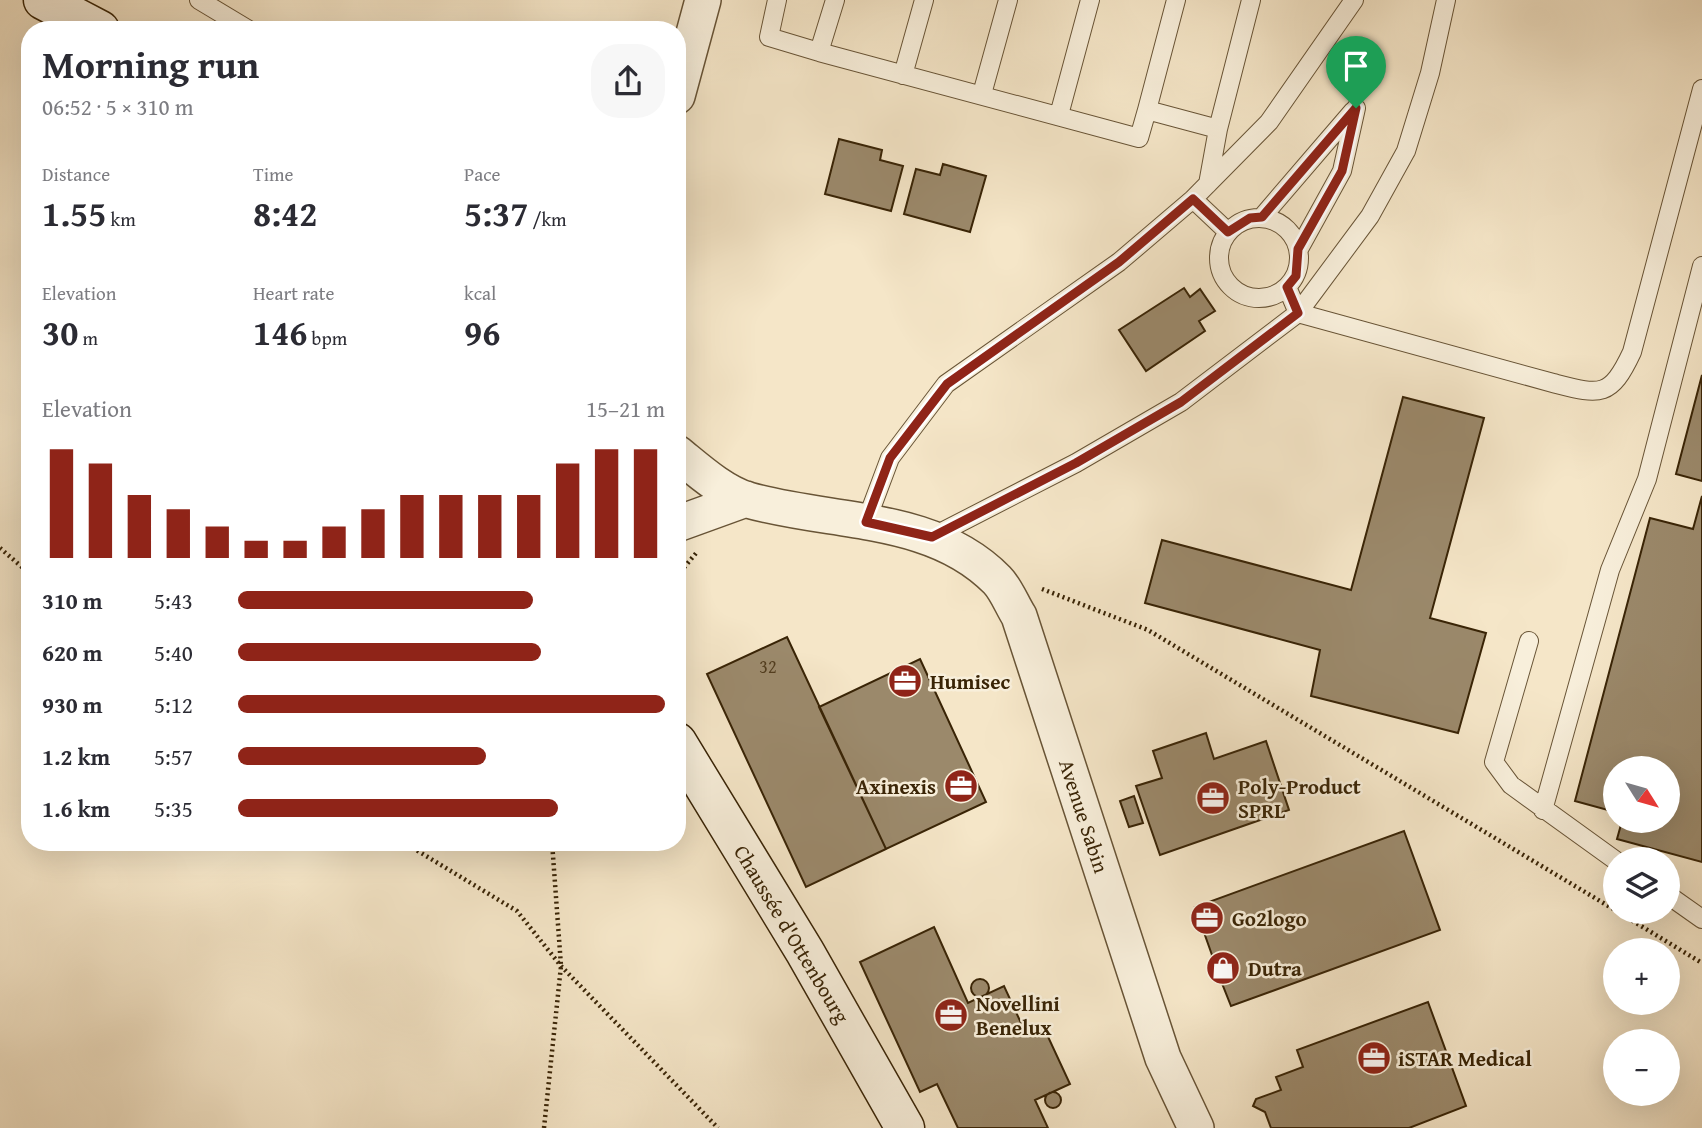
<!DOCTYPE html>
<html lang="en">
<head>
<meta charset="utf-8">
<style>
  body { margin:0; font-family:"Gentium Book Plus",serif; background:#f7f7f7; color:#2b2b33; height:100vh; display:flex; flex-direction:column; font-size:26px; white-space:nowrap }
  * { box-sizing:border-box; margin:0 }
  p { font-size:23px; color:#7c7c81 }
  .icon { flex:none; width:38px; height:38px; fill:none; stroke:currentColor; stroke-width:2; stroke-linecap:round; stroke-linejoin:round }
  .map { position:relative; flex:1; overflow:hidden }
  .sheet { position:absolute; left:21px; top:21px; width:665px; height:830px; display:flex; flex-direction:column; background:#fff; border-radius:28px; box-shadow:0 7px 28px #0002 }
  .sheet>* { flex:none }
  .needle { width:46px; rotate:127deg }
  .tools { position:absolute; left:1603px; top:756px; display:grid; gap:14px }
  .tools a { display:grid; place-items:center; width:77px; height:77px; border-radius:50%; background:#fff; box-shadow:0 7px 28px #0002; font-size:35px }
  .pin { position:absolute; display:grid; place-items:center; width:60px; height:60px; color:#fff; margin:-72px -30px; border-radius:50% 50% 50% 0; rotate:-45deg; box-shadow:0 0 7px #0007 }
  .pin .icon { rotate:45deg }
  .round { display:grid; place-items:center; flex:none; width:74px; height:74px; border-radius:28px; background:#f7f7f7 }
  .head { display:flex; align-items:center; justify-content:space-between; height:119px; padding:0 21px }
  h1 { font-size:38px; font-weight:700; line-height:52px }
  .stats { display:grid; grid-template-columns:repeat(3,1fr); gap:10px; height:119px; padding:7px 21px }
  .stats div { display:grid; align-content:center }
  .stats b { font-size:35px; font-weight:700 }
  .stats small { font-size:19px; font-weight:400 }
  .stats p { font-size:19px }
  .chart { height:196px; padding:14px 21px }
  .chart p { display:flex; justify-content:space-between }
  .chart svg { width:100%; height:126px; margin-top:7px; stroke:#8f2418; stroke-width:6 }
  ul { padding:0 21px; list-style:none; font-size:23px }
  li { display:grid; grid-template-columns:112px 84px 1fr; align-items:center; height:52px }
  li i { height:18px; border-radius:9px; background:#8f2418 }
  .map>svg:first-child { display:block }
</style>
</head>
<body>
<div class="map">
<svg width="1702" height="1128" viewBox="0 0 1702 1128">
  <rect width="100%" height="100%" fill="#f5e6c8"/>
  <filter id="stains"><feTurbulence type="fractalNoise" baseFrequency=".00286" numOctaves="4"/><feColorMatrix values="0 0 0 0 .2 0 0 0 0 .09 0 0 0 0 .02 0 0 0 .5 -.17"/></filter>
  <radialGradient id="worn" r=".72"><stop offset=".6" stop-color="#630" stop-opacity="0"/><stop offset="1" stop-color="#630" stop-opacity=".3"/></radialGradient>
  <path fill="#9b896b" stroke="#392406" stroke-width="2" d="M839,139l43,11 -2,10 23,6 -12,45 -66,-17z
    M943,164l43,12 -16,56 -66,-18 12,-45 24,6z
    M1184,288l6,9 10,-8 15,22 -16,10 6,10 -59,40 -27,-41z
    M1702,375v106l-26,-7z
    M1403,397l81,21 -54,200 56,15 -28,100 -147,-37 9,-46 -175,-47 17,-63 189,50z
    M1702,496v366l-85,-23 5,-18h46v-53h-53v44l-40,-11 75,-283 43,11z
    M787,637l99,212 -80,38 -99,-213z
    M920,659l66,143 -100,47 -67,-142z
    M1206,733l8,26 52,-18 23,69 -129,45 -24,-69 26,-8 -9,-27z
    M1134,796l9,27 -14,4 -9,-26z
    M1404,831l36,99 -209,76 -10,-25 -13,-9 4,-17 -17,-48z
    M934,927l34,76 36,-17 23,50 17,-8 26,56 -35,16 13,28h-90l-21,-44 -17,8 -60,-130z
    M971 988a9 9 0 1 1 18 0a9 9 0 1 1-18 0Z
    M1428,1002l38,104 -57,22h-138l-6,-16 -12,-6 3,-7 25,-9 -5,-13 27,-10 -6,-17z
    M1045 1100a8 8 0 1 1 16 0a8 8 0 1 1-16 0Z"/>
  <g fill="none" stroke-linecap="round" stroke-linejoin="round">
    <g stroke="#685436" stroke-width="20">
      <path id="lane" d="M199,0l50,30
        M777,0l-8,37 50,15 320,86 8,-28
        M1176,0l-29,110 71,19
        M819,52l16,-52
        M903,75l21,-75
        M982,94l26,-94
        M1059,115l31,-115
        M1208,184l10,-55 33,-129
        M1193,199l35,33
        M1262,217l91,-106
        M1219 258a40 40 0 1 1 80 0a40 40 0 1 1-80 0Z
        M1299,249l43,-78 14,-63
        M1287,287l11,26 255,70c47,12 57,16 79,-31l70,-263
        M866,522l24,-64 56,-74 173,-122 74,-63 76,-77 85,-122
        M932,537l144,-74 105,-61 117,-89 72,-97 36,-65 24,-78 16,-73
        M1529,641l-35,121 17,23 104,75
        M1543,810l67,-240 37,-91 55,-213
        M1668,895l34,24"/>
    </g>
    <g stroke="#685436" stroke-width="38">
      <path id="street" d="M677,96l26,-96
        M677,453c21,17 45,39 71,47 84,24 184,14 249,80 9,9 15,25 22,36l144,442 33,70
        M677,524l69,-25"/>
    </g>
    <g stroke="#392406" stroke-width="41">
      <path id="secondary" d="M43,0l57,30
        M677,742l128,210 100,176"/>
    </g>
    <path stroke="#392406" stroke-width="4.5" stroke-dasharray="2 3.5" stroke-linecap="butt" d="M0,548l30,26
      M677,576l20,-24
      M1042,589l106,41 467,280
      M403,842l114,69 44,55 157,162
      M1618,912l84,51
      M544,1128l17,-162 -9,-124"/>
    <use href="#lane" stroke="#f8efdb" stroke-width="18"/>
    <use href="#street" stroke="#f8efdb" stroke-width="35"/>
    <use href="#secondary" stroke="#f8efdb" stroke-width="38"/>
  </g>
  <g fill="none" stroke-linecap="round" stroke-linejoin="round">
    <g stroke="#fff" stroke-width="14">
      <path id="route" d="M1356,108l-14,63 -44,78 -2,27 -9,11 11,26 -117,89 -105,61 -144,74 -66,-15 24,-64 57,-74 172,-122 74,-63 35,33 22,-14 12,-1z"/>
    </g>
    <use href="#route" stroke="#8f2418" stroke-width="9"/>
  </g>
  <defs>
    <g id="office-disc" transform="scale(1.75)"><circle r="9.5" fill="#8f2418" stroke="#f8efdb"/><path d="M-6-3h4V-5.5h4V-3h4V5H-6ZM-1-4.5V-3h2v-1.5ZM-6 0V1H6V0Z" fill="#fff"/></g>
    <g id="shop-disc" transform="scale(1.75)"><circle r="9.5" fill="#8f2418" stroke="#f8efdb"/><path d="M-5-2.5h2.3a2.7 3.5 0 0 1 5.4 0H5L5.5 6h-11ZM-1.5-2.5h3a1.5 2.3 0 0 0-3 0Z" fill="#fff"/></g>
  </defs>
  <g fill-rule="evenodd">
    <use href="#office-disc" x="905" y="681"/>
    <use href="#office-disc" x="961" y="786"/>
    <use href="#office-disc" x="1213" y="798"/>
    <use href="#office-disc" x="1207" y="918"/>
    <use href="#shop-disc" x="1223" y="968"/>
    <use href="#office-disc" x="951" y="1015"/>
    <use href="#office-disc" x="1374" y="1058"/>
  </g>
  <g text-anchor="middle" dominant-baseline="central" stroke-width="5" stroke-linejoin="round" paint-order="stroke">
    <g font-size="18" fill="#523d1f">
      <text x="768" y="666">32</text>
    </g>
    <g font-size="21" font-weight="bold" fill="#392406" stroke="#f8efdb" text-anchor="start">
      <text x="930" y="681">Humisec</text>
      <text x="936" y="786" text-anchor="end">Axinexis</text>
      <text x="1238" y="786">Poly-Product<tspan x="1238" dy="24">SPRL</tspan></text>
      <text x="1232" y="918">Go2logo</text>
      <text x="1248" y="968">Dutra</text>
      <text x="976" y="1003">Novellini<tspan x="976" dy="24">Benelux</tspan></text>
      <text x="1398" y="1058">iSTAR Medical</text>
    </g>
    <g font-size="21" fill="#392406" stroke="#f8efdb">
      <text transform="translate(1084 816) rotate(72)">Avenue Sabin</text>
      <text transform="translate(792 934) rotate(59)">Chaussée d'Ottenbourg</text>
    </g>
  </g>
  <rect width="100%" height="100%" filter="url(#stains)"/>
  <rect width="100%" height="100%" fill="url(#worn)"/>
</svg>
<div class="tools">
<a><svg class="needle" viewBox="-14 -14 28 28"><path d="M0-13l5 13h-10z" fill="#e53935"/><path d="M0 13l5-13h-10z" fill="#7c7c81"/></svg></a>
<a><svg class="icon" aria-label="layers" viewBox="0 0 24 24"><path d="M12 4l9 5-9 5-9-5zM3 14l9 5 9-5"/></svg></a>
<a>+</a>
<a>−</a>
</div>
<div class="pin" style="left:1356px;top:108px;background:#1e9e55"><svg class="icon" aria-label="arrive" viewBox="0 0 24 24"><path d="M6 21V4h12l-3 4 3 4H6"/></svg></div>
<section class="sheet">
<div class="head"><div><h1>Morning run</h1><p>06:52 · 5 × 310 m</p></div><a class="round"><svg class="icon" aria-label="share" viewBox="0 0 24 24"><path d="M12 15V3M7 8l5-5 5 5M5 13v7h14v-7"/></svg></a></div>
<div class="stats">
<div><p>Distance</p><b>1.55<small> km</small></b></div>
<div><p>Time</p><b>8:42</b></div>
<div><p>Pace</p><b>5:37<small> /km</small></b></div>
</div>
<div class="stats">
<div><p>Elevation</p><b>30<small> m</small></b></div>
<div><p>Heart rate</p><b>146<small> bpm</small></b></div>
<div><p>kcal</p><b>96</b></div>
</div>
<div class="chart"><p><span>Elevation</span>15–21 m</p>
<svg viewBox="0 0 160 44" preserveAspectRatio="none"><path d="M5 44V6M15 44V11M25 44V22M35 44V27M45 44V33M55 44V38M65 44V38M75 44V33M85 44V27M95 44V22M105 44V22M115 44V22M125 44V22M135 44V11M145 44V6M155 44V6"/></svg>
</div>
<ul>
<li><b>310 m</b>5:43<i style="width:69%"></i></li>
<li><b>620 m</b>5:40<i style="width:71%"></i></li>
<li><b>930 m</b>5:12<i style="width:100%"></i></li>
<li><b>1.2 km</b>5:57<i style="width:58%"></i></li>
<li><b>1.6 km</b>5:35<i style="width:75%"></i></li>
</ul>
</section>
</div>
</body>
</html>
